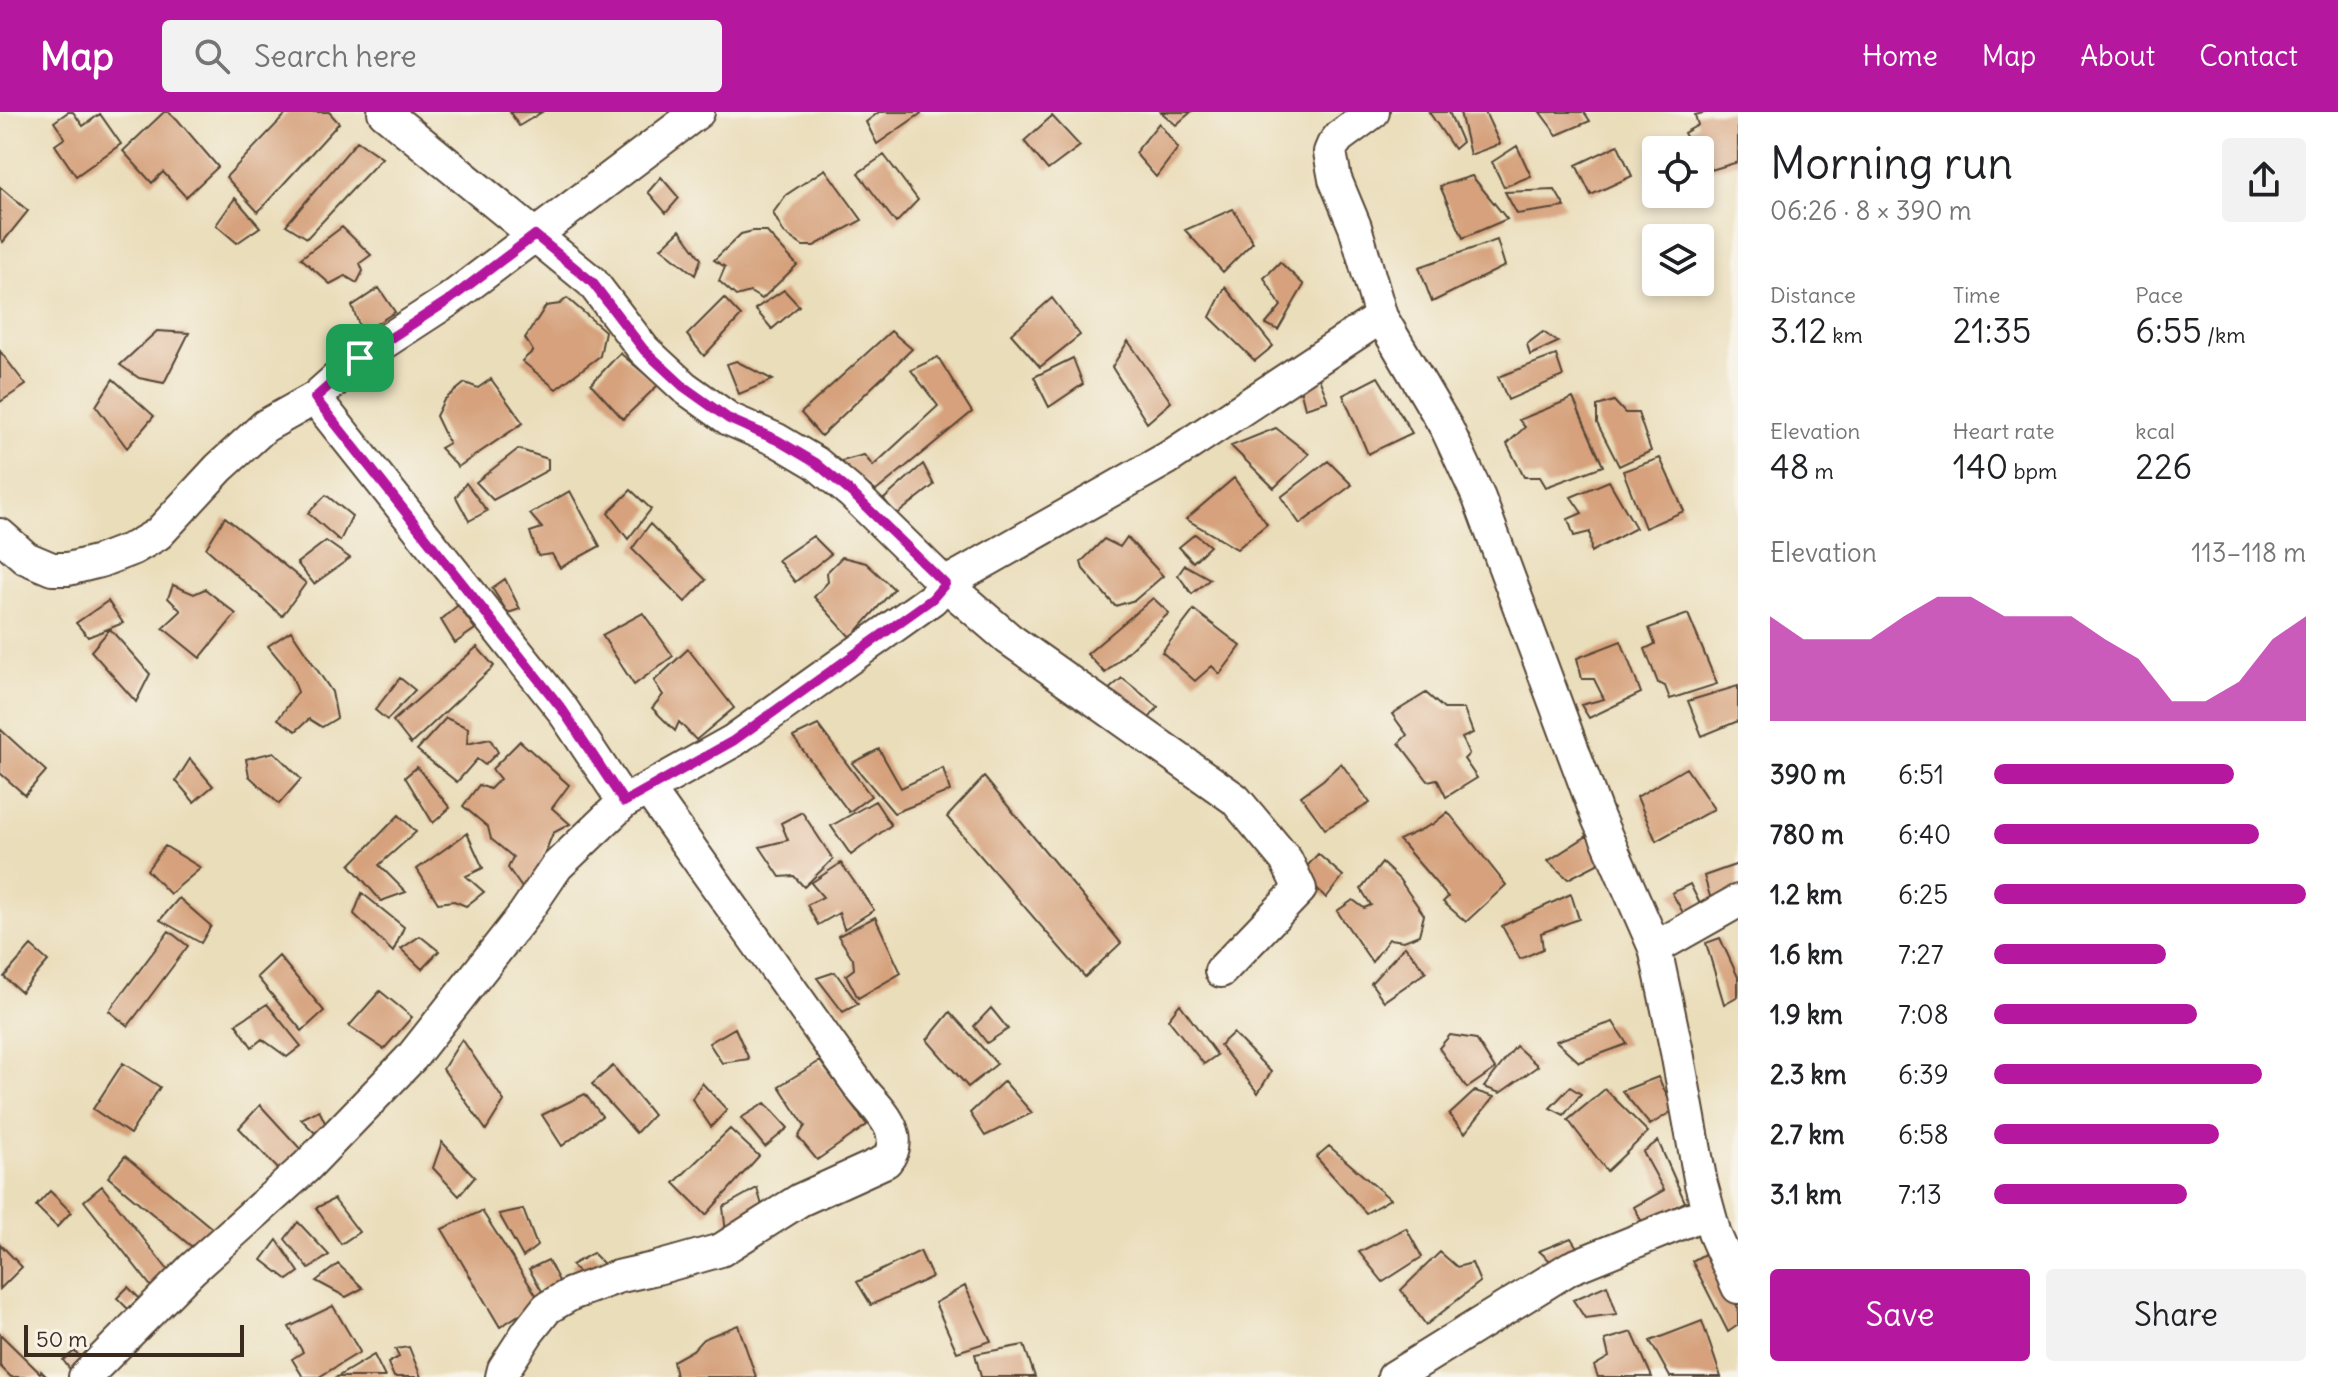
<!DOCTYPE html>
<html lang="en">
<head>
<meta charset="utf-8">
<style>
  body { margin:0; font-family:Delius,sans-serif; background:#f2f2f2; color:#202124; height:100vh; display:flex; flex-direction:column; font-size:30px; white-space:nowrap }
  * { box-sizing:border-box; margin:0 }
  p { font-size:26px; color:#757577 }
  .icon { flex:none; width:44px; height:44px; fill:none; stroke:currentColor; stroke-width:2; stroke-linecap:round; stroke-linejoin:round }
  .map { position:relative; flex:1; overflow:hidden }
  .details { display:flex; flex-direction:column; background:#fff; width:600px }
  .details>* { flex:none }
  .fabs { position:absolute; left:1642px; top:24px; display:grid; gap:16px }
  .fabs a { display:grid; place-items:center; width:72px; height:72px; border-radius:8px; background:#fff; box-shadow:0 4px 12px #0003; font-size:40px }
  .scale { position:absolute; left:24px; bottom:20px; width:220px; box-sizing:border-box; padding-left:8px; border:4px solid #3b2a1e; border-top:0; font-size:22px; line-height:28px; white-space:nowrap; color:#3b2a1e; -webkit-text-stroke:6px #f7f3e8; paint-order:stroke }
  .pin { position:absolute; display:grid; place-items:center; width:68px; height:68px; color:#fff; margin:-34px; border-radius:16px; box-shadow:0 4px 12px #0006 }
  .round { display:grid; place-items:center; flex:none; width:84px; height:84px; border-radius:8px; background:#f2f2f2 }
  .headline { display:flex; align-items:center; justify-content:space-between; height:136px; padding:0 32px }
  h1 { font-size:44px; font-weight:600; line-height:60px }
  .stats { display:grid; grid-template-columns:repeat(3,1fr); gap:12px; height:136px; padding:8px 32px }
  .stats div { display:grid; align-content:center }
  .stats b { font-size:34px; font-weight:600 }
  .stats small { font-size:22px; font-weight:400 }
  .stats p { font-size:22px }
  .chart { height:224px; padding:16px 32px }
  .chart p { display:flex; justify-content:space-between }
  .chart svg { width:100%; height:144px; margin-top:8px; fill:#b5179e; opacity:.7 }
  .cta { display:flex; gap:16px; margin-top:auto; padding:16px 32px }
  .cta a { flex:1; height:92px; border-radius:8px; background:#b5179e; color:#fff; font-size:32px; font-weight:600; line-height:92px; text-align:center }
  .cta a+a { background:#f2f2f2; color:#202124 }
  ul { padding:0 32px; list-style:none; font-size:26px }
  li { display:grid; grid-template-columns:128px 96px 1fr; align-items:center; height:60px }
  li i { height:20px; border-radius:10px; background:#b5179e }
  header { display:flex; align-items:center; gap:48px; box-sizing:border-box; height:112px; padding:0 40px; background:#b5179e; color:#fff }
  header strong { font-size:38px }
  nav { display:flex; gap:44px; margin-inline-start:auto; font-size:28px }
  .search { width:560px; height:72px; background:#f2f2f2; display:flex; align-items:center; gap:20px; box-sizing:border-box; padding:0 28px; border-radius:8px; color:#757577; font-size:30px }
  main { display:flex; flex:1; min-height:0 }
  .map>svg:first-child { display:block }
</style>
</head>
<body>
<header>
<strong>Map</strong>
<div class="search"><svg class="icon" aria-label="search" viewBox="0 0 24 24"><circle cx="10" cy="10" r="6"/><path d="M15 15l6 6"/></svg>Search here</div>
<nav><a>Home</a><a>Map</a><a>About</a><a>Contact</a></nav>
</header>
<main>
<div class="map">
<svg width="1738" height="1265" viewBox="0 0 1738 1265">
  <rect width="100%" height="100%" fill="#f7f3e8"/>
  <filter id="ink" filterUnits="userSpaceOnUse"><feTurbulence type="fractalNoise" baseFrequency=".0125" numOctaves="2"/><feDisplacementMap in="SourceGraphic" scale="16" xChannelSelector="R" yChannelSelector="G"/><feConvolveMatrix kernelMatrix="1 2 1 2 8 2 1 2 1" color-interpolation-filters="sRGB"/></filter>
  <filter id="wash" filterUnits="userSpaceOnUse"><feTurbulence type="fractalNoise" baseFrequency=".006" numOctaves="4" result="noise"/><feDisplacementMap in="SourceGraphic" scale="32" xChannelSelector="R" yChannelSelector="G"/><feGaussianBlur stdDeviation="1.8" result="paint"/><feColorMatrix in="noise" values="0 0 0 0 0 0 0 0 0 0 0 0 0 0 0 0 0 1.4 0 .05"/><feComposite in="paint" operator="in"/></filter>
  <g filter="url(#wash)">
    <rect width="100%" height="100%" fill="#eaddba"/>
    <g id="blocks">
      <path fill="#d6a17b" d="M68,0h5l10,14 17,-12 21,30 -45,32 -21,-31 10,-7 -11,-16z
        M164,0h4l9,7 41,48 -32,30 -23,-25 -11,11 -29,-32z
        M288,0h41l10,11 -81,89 -32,-35z
        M510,0h32l-23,14z
        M879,0h44l-46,32 -11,-22z
        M1161,0h30l-15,13z
        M1429,0h20l13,30 -8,7z
        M1460,0h25l15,32 -30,11z
        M1540,0h44l6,9 -33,14z
        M1707,0h31v50l-27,8 -5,-14 -6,2v-8h-7l-9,-17 14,-8 -3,-10z
        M1052,4l28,30 -32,24 -24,-29z
        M1159,11l19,25 -22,29 -21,-24z
        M357,29l25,17 -75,80 -21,-13z
        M1618,33l14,31 -41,19 -15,-30z
        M1517,34l14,30 -27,11 -12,-25z
        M884,43l34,45 -22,23 -38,-50z
        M825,57l37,51 -48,26h-11l-19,-13 -11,-20 13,-18z
        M1472,64l35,43 -44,19 -23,-52z
        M661,65l18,21 -13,15 -18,-21z
        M0,75l28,24 -25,31 -3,-4z
        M1555,78l10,17 -48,7 -12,-22z
        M235,86l25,29 -23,16 -21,-18z
        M1233,97l20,33 -30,30 -38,-42z
        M342,115l29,28 -11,8 3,8 -6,12 -12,-7 -15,8 -29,-26z
        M680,118l21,29 -6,16 -34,-27z
        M753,119h13l31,34 -35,34 -12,-7 -14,4 -17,-15 6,-14 -11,-7 27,-26z
        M1497,128l8,26 -73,36 -13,-35z
        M1280,150l24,23 -26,45 -12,-6 15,-18 -17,-28z
        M1225,175l48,59 -18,15 -45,-44z
        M379,176l16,24 -33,21 -10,-27z
        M784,178l15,16 -27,23 -17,-20z
        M567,186l38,33 -5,25 -44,33 -34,-28 11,-10 -8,-13 21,-32 14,-2z
        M724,186l17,18 -37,40 -17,-21z
        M1052,186l28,37 -40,32 -29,-33z
        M157,219l32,2 -25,50 -25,-5 -19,-13z
        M891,219l21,18 -91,87 -20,-23z
        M1543,220l15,10 -28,13 -3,-11z
        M1128,229l43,61 -24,21 -35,-56z
        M0,239l26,34 -26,17z
        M620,241l38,32 -35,34 -32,-35z
        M1556,243l7,21 -55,24 -10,-23z
        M938,245l34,55 -96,79 -38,-29 26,-7 9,11 65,-60 -27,-36z
        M1073,246l10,26 -34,23 -15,-30z
        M736,249l37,19 -34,14 -12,-30z
        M1318,264l10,25 -23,7 -6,-24z
        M1378,265l34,56 -44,21 -25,-59z
        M113,267l41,37 -27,32 -31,-42z
        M491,267l32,44 -65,44 -18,-19 9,-5 -13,-27 8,-16 21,-17 13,5z
        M1573,286l30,68 -57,21 -6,-10h-16l-17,-33 18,-17 -6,-7z
        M1614,289l11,12h13l13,38 -32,15 -22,-43v-17z
        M1276,316l33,26 -35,34 -43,-42z
        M518,337l30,10v11l-55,30 -17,-18z
        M1660,346l24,53 -39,17 -22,-57z
        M1328,349l24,24 -52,39 -19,-27z
        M923,352l11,21 -38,30 -12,-16z
        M1234,366l33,46 -30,25 -51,-30z
        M1609,369l27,47 -45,24 -1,-20 -16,4 -6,-17 14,-6 -11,-16z
        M466,371l21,28 -18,10 -13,-24z
        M631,378l20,19 -23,30 -20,-26z
        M570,379l30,55 -40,22 -8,-14 -14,2 -8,-24 12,-4 -12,-14z
        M326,383l26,21 -12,25 -32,-28z
        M225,405l81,66 -24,33 -76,-68z
        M650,412l56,56 -21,22 -53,-53z
        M1195,422l15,12 -17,16 -14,-15z
        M813,424l18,18 -36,28 -17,-22z
        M1127,425l36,39 -28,24 -20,6 -32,-37 -2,-7 23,-23 16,8z
        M326,429l24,17 -36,26 -17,-21z
        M842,445l24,6 28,26 -43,49 -37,-41 14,-15 -1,-10z
        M1185,453l25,14 -18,15 -14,-19z
        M505,467l15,30 -12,4 -16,-25z
        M173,473l21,9 11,-5 31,25 -36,44 -37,-30 18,-17 -13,-13z
        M1153,486l16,15 -64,60 -18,-19z
        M108,489l15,22 -35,14 -12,-14z
        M458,493l17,24 -20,14 -14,-23z
        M1194,498l47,36 -21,28 -8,-8 -17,15 -33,-29z
        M643,501l30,43 -39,29 -32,-50z
        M1688,502l29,70 -47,15 -5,-13 -7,-3 -13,-34 10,-5 -6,-16z
        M110,517l40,45 -14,28 -45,-51z
        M291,519l41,61 5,26 -15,9 -13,-8 -13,12 -18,-12 20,-27 -7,-18 -23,-28z
        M1621,529l20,52 -52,25 -8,-13 23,-6 -10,-20h-12l-5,-21z
        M477,535l17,19 -83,78 -18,-23z
        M688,537l46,59 -38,32 -17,-18 -4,9 -23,-23 11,-13 -9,-14z
        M400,566l15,12 -28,30 -12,-10z
        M1122,566l36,29 -12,15 -39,-31z
        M1738,574v35l-36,15 -14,-35z
        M1426,581l18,16h20l9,24 -11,5 7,16 -5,5 13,19 -31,19 -9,-18 -9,2 -29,-38 8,-8 -15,-21z
        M446,606l22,10 -1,16 23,-5 8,13 -13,13 -8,-6 -20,23 -40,-32z
        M818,613l53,71 -22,16 -56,-75z
        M0,617l46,42 -21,24 -25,-22z
        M520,629l49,44 -17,23 18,16 -17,9 -9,22 6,13 -25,24 -17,-24 5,-11 -22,-18 -3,-12 -25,-21 16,-21 11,4 10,-10 -8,-10z
        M879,637l22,39 42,-20 7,23 -56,22 -42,-50z
        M274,640l27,27 -22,25 -30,-28 -3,-17z
        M190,647l23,27 -19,16 -18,-21z
        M1341,651l29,40 -45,26 -24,-33 22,-16z
        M417,655l33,41 -17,15 -28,-46z
        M1686,656l28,41 -58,32 -19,-44z
        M984,665l137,166 -36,34 -138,-160z
        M875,689l16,24 -40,30 -20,-29z
        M802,700l31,47 -29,28 -10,-11 -14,1 -20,-30 28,-7 -7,-17z
        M1448,700l58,73 -40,37 -23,-20 5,-5 -49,-57 34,-16z
        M399,703l17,17 -37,33 27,27 -25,9 -31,-36z
        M467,721l16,35 -17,8 18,16 -18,14 -12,-5 -16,2 -21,-34z
        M1587,724l16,25 -35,18 -20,-18z
        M165,734l36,22 -31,26 -23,-24z
        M1318,742l25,22 -17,22 -24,-26z
        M841,751l33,47 -30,19 -5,-16 -21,12 -11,-20 16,-8 -12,-14z
        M1382,751l17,16 25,36 -5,20 -15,6 -15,-2 -17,23 -35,-51 16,-11 11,8 7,-3 -10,-16z
        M1738,752v27l-27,9 -7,-24z
        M1690,772l12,24 -16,10 -14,-25z
        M362,781l42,34 -11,25 -39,-38z
        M1571,782l8,25 -38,14 2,16 -23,10 -18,-33z
        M179,786l32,28 -10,17 -41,-23z
        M875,805l26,56 -43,25 -12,-23 8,-6 -1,-10 -15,-23z
        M169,819l19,15 -60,80 -19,-15z
        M420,824l19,15 -17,18 -21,-20z
        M1720,826l18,39v19l-14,8 -18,-61z
        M31,834l17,15 -27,31 -17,-15z
        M1405,834l21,26 -42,29 -13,-18z
        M279,844l45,55 -22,20 -45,-54z
        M835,860l23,32 -15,8 -26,-34z
        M380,879l32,26 -28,32 -35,-23z
        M267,892l34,42 -14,11 -25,-18 -10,8 -16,-23z
        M1180,892l37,51 -13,9 -36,-45z
        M991,896l17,21 -21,14 -13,-17z
        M950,900l47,52 -29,23 -41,-47z
        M1613,910l14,22 -48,18 -23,-21z
        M735,916l14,31 -27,4 -13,-20z
        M1233,921l38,39 -13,21 -38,-48z
        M1450,923l26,4 19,30 -28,19 -28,-40z
        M462,927l42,62 -18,29 -43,-61z
        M1516,934l22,20 -38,27 -16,-6z
        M820,949l47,64 -50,35 -19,-23 7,-11 -26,-40z
        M123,951l37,24 -30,47 -37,-25z
        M613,954l40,49 -17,18 -44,-49z
        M1658,965l16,33 -24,15 -28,-34z
        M1004,969l28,32 -47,23 -15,-23z
        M702,971l25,27 -16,17 -19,-28z
        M1570,975l11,7 -17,21 -14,-7z
        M1605,977l43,43 -41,39 -39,-51z
        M1475,979l19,6 -29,36 -16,-18z
        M585,982l17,22 -40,30 -20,-31z
        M765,991l23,25 -23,19 -24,-29z
        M260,993l44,48 -22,20 -43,-45z
        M319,998l9,19 -10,7 -17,-17z
        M730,1017l29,27 -53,59 -32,-32z
        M1658,1029l27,61 -42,22 -9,-17 30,-17 -21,-38z
        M442,1030l33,35 -16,19 -26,-28z
        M1329,1034l61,53 -24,14 -50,-56z
        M125,1044l89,74 -17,21 -89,-74z
        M102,1074l73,93 -18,15 -73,-93z
        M757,1076l6,21 -37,24 -3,-26z
        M50,1079l21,21 -14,15 -21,-21z
        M334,1087l25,33 -18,12 -25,-36z
        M523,1097l14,37 -14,11 -24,-43z
        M482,1099l58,90 -40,26 -58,-98z
        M298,1110l31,33 -20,14 -24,-30z
        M1406,1116l16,29 -39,25 -24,-30z
        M1571,1126l10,16 -25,12 -17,-15z
        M277,1128l22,32 -11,8 -26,-20z
        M0,1132l22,23 -22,22z
        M1712,1138l26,58v17l-10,7 -36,-71z
        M920,1139l12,26 -61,28 -14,-23z
        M1440,1140l17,15 15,-4 8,19 -54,43 -25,-35z
        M593,1141l16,16 -22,12 -16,-16z
        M548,1148l12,23 -14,15 -17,-29z
        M338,1152l25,24 -17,9 -30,-16z
        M1607,1173l10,29 -32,4 -12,-18z
        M965,1174l26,55 -34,11 -22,-49z
        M128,1175l11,11 -11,11 -11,-11z
        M333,1194l27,46 -41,25h-16l-11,-18 11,-7 -14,-25z
        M1702,1209l19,56h-51l-20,-36z
        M738,1213l18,52h-80l-3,-16 20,-11 10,-11z
        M1632,1220l20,45h-54l-4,-11 15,-9 -4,-17z
        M0,1222l40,39 1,-2 6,6h-36l-11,-11z
        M1024,1233l11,32h-54l-6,-23z
        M409,1235l12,30h-27l-6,-14 11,-6 -4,-8z
        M75,1239l9,11 -12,10 -9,-12z
        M374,1243l11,22h-48z"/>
    </g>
  </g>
  <g filter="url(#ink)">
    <use href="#blocks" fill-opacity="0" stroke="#554535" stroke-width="2"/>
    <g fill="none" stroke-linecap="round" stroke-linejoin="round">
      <g stroke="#554535" stroke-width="36">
        <path id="minor" d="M384,0l208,170 52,68 40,37 45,32 48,21 39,23 37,31 92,90 64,55 226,160 51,61 14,29 -79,82
          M1373,0l-34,25 -6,8 -3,7 5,27 20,48 26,90 66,112 32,69 119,320 57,130 22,104 24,132 14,51 23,52
          M315,286l247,311 62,93
          M0,423l26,23 26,11h16l32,-8 34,-13 24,-14 61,-66 46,-42 50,-28 45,-40 89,-58 249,-188
          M1655,836l83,-47
          M85,1265l107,-108 114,-102 106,-110 111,-141 34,-50 67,-64 109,-61 199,-142 13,-15 223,-126 213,-141
          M502,1265l2,-8 24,-37 19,-24 24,-14 46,-17 40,-9 64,-18 79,-50 86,-39c21,-26 -6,-50 -23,-70l-215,-302
          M1394,1265l176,-109 138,-56"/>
      </g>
      <use href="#minor" stroke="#fff" stroke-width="32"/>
    </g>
  </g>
  <g fill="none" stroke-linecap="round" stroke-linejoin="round" filter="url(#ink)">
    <g stroke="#fff" stroke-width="16">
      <path id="route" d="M535,123l57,47 52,68 40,37 45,32 48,21 39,23 37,31 92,90 -13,15 -199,142 -109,61 -62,-93 -247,-311 45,-40 89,-58z"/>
    </g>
    <use href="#route" stroke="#b5179e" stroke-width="10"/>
  </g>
</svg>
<div class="fabs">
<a><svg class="icon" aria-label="locate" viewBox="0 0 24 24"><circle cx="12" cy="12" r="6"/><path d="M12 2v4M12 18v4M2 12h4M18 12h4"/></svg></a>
<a><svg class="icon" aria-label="layers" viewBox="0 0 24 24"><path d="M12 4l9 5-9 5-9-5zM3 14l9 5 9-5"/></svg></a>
</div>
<div class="scale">50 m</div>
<div class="pin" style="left:360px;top:246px;background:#1e9e55"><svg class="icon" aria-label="arrive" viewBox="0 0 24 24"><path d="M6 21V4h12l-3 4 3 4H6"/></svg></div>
</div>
<section class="details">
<div class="headline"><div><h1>Morning run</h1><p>06:26 · 8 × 390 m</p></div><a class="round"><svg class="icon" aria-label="share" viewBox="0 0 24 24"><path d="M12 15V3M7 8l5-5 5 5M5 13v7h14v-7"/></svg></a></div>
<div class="stats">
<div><p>Distance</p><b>3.12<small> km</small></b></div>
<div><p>Time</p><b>21:35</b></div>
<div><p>Pace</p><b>6:55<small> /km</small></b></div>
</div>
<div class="stats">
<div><p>Elevation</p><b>48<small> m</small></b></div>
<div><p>Heart rate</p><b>140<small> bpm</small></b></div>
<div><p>kcal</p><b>226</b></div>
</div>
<div class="chart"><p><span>Elevation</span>113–118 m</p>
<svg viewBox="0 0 160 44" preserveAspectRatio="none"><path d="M0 44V12L10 19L20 19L30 19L40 12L50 6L60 6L70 12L80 12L90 12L100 19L110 25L120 38L130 38L140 32L150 19L160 12V44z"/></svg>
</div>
<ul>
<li><b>390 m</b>6:51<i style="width:77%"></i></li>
<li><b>780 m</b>6:40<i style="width:85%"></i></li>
<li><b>1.2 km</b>6:25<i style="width:100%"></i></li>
<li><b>1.6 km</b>7:27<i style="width:55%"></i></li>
<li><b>1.9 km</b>7:08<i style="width:65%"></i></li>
<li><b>2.3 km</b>6:39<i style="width:86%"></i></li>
<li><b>2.7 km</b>6:58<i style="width:72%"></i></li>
<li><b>3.1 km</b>7:13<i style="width:62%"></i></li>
</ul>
<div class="cta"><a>Save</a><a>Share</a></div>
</section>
</main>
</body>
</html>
